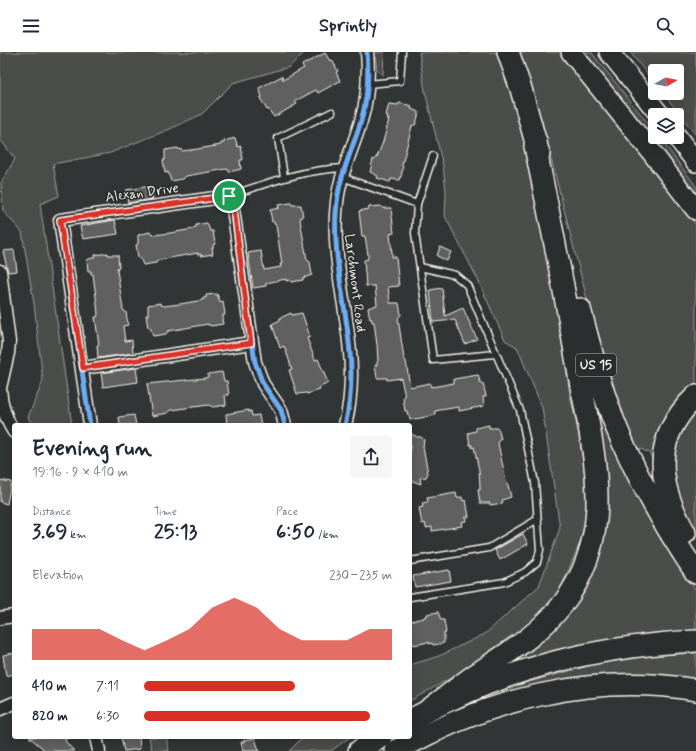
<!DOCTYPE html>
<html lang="en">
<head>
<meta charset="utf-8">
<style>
  body { margin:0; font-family:Mynerve,sans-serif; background:#f6f6f7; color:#1f2937; height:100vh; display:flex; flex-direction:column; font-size:15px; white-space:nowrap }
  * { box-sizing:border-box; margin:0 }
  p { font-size:13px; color:#747a83 }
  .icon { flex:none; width:22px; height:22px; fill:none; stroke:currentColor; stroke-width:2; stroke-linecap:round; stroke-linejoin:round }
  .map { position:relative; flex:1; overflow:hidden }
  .sheet { position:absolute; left:12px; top:371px; width:400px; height:316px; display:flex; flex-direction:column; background:#fff; border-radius:4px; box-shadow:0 2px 10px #0003 }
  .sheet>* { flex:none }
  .needle { width:26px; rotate:81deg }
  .controls { position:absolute; left:648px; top:12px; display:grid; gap:8px }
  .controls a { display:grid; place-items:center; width:36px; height:36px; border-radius:4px; background:#fff; box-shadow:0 2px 10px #0003; font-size:20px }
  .pin { position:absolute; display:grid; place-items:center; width:34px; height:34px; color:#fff; margin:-17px; border:2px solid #fff; border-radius:50%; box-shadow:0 1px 4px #0007 }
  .round { display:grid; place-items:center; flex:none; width:42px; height:42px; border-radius:4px; background:#f6f6f7 }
  .head { display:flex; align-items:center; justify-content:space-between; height:68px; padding:0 20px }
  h1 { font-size:22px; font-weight:800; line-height:30px }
  .stats { display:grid; grid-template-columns:repeat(3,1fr); gap:6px; height:68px; padding:4px 20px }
  .stats div { display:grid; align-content:center }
  .stats b { font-size:20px; font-weight:800 }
  .stats small { font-size:11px; font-weight:400 }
  .stats p { font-size:11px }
  .chart { height:112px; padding:8px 20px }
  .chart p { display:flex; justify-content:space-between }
  .chart svg { width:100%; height:72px; margin-top:4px; fill:#d93025; opacity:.7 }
  ul { padding:0 20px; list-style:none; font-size:13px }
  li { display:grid; grid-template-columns:64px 48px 1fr; align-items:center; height:30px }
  li i { height:10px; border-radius:5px; background:#d93025 }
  header { display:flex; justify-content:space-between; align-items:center; height:52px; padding:0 20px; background:#fff; font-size:18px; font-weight:800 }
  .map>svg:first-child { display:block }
</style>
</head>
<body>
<header><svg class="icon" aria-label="menu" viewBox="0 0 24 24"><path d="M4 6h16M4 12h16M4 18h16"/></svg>Sprintly<svg class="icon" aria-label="search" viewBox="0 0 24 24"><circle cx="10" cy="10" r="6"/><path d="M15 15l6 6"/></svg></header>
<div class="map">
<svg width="696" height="699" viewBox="0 0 696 699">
  <rect width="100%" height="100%" fill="#323535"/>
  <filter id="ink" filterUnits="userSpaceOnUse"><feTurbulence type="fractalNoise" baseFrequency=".025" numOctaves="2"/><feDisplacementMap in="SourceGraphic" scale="8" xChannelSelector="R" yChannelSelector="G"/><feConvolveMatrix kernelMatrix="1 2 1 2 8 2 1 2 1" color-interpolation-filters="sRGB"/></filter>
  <g filter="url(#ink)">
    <path fill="#4b4d4c" stroke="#a09f9a" d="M0,0h305l-16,15 -56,16 -31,31 -32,15 -60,24 -57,11 6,32 -19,8 32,221h-40l-4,-8 15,-36 -9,-77 -12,-72 -19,-21 -2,-28 14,-24 -15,-20z
      M375,0h9l-1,23 -6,-4z
      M419,0h78l20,57 13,52 36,204 4,31 8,34 8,50v32l-4,26 -22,52 -21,27 -25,21 -35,24 -69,39v-36l29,-9 46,-22 54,-48 21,-58 -18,-121 -25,-60 -12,-7 -28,-62 -32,-62 1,-25 -3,-25 -18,-75z
      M518,0h43l45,55 90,118v163l-43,75 -3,-10 -14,-6c-42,-101 -63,-209 -92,-314 -8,-27 -17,-54 -26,-81z
      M580,0h11l64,80v5h4l37,49v11z
      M630,0h66v83l-33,-42h14v-22h-22v13z
      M696,352v135l-23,-48 -1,-39 18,-41z
      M602,363l48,104 22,38 24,33v41c-59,2 -114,11 -170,28l-3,-9 65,-79 5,-154z
      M696,601v28l-184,12 -2,-6 82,-22 52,-9z
      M149,685h17l3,14h-17z
      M303,685h47l-19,14h-42z"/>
    <path fill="#5f605f" stroke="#f4f1e8" d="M325,1l5,8 2,-1 6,11 -2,1 4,9 -22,12 -2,-3 -17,9 -4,2 2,3 -23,13 -6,-8 -1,1 -7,-12 2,-1 -3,-9 23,-12 1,4 21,-12 -2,-3z
      M399,51l13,3 -1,3 8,3 -3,12 -4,2 -10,39 1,3 -3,12 -9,-1 -1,3 -13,-4 1,-2 -8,-4 3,-13 2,1 1,-3h1l6,-15 6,-23h-2l1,-3 -2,-1 3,-11 9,1z
      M235,86l3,9 3,-1 2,14h-3l1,9 -12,3v-2l-3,-1 -40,7 -3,3 -12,2 -3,-9 -3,1 -2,-13h2v-10l13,-2 1,2 2,-1 1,2 16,-2 23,-4v-2h3v-2z
      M151,134l2,13 -25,4 -2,-13z
      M291,151l1,2h9l2,12h-2l-1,3 7,40 3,2 2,13 -9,3v2l-12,2 -1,-2 -4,1v-2l-20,4v3l-13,2 -5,-35 13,-2 3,19 17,-3 -1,-3h2l-6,-39h-1l-1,-3h-2l-2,-12 9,-2 -1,-3z
      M381,154l1,2h9l3,25 -4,1 2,19v4h4l3,29 -11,1 2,16h9l2,12 -3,3 6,41 2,2 4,26 20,-4 1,4 12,-2 11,-2v-4l24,-4 3,9h2l3,12 -3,1 1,9 -25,5v-4l-19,3 -5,1 1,4 -26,5 -1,-5h-1l-1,-4h-2l-2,-13 2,-1 -4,-19 -14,2v-2h-10l-2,-13h2v-3l1,-1 -1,-16 -3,-23h-2v-3h-2l-2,-11 9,-3 -2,-19h-9l-2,-26 4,-1v-4l-3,-19h-3l-3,-25 10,-2v-2z
      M115,168l3,14 -35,5 -3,-13z
      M207,171l3,8h3l2,13 -2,1v3h-1l1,6 -12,2v-2l-3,1v-2l-40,7 -2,3 -13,2 -3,-8h-2l-2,-12 2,-1v-9l12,-3 1,2 3,1 16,-2 23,-4v-1l3,-1v-2z
      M440,195l11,5 -4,9 -10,-5z
      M14,198l3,21 -9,1 -5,-21z
      M108,201v2h10l1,12h-1l-1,3 6,40 3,2 2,13 -5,1 2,15 7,-1 1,13 -35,5 -1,-13h2l-4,-28h2l1,-3 -2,-17 -3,-23h-2v-3h-3l-1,-11 8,-3v-2z
      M442,236l3,28 18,-8 14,31 -12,5 -10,-24 -22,2 -3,-32z
      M217,242l3,8 3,-1 2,14h-2v4h-1l1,5 -12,2v-1h-3v-1l-40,7 -2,3 -13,2 -3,-9 -2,1 -2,-13h2v-10l12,-2 1,2 3,1 16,-2 23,-4v-2h3v-3z
      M291,261l1,2 10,-2 8,24 -3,1 8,22 3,-1 10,24 -9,5 1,2 -13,4v-1l-10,1 -8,-24 3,-1 -6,-18 -2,-5 -4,2 -8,-24 8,-4v-2z
      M136,316l2,14 -35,5 -2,-14z
      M222,320l2,9h3l2,14h-4l1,10 -13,2 -4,-2 -16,2 -21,3 -4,2v1l-16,3 -5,-32 58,-6 3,-1v-3z
      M249,358v2l2,-1 1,5 7,-1 2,10h-34l-1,-11z
      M134,363l2,10h-16l-1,-8z
      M489,373v3h9l3,11 -2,1v2l-1,1 8,39 2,3 3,12 -9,3 1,3 -13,2v-2h-10l-2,-13h2v-3l-1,-17 -5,-23 -2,1v-3h-2l-2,-12 8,-2v-3z
      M410,381l7,4h4l3,3 -1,7 5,26 -2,4 -6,1 1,6 -11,-4z
      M0,428l11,2 -4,22 -7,-2z
      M456,441l1,5 5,-1 1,4 3,-1 3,17h-4l1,4 -5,1 1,4 -30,5v-4l-6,1 -1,-5 -3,1 -3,-16 4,-1 -1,-4 6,-1 -1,-4z
      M523,482l5,10 -28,16 -5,-10z
      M449,518l2,11 -36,6 -2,-11z
      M438,560l3,8h3l2,13h-2v10l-11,2 -1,-2 -3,1v-2l-16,3v-2h-3v-22l14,-3v-1l3,-1v-2z
      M14,601v21l-8,2 -3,-21z
      M29,685h39l-3,4 9,10h-28z
      M121,685h18l1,12 -16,2z
      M255,686l4,13h-16l-2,-9h3v-2z"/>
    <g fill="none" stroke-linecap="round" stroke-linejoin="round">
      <g stroke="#f4f1e8" stroke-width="9">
        <path id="service" d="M368,32l32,-3 2,-29
          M433,104l-16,48 -2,29 18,127 62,-6
          M284,125l-6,-39 54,-26
          M342,125l75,27
          M229,144c38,-13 76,-27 116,-28
          M410,509l79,-13 49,-29
          M410,545l94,-15 21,-10 12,-10 3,-12 -5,-67 -15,-73 -53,-125 -12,-10 -35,-8"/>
      </g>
      <g stroke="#f4f1e8" stroke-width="15">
        <path id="minor" d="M0,219l9,71 -1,11 -8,35
          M83,316l168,-25
          M0,337c1,16 5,29 14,43
          M90,373l-30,-205 169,-24 4,13 22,153 8,22 18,26 4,15
          M345,373c20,-77 -17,-148 -8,-223 3,-28 16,-54 24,-81 7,-23 8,-45 6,-69
          M0,566l14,-2
          M0,657l14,-6
          M96,685l3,14"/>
      </g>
      <g stroke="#f4f1e8" stroke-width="22">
        <path id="primary" d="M571,0l78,97 47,61"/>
      </g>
      <g stroke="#f4f1e8" stroke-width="22">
        <path id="trunk" d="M609,0l51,63
          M677,85l19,25"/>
      </g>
      <g stroke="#f4f1e8" stroke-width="24">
        <path id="motorway" d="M508,0l13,37 18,65
          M580,257c11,41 21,81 37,120 21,51 48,98 79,144
          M685,481c-28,-50 -34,-94 11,-137
          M428,658c15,-11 29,-22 44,-33 32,-22 66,-41 90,-72 22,-28 34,-64 35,-99 1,-44 -10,-89 -18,-131 -13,-77 -28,-153 -44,-229l1,-5
          M410,668c94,-51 179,-73 286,-79
          M359,699l22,-14
          M396,699c90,-51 197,-79 300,-61"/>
      </g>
      <use href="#service" stroke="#2a2d2e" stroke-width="6"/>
      <use href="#minor" stroke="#2a2d2e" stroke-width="12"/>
      <use href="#primary" stroke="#2a2d2e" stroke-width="19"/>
      <use href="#trunk" stroke="#2a2d2e" stroke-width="19"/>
      <use href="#motorway" stroke="#2a2d2e" stroke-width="21"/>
      <g stroke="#2a2d2e" stroke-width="8">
        <path id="cycleway" d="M90,373l-30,-205 169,-24 4,13 22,153 8,22 18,26 4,15
          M345,373c20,-77 -17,-148 -8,-223 3,-28 16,-54 24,-81 7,-23 8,-45 6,-69"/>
      </g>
      <use href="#cycleway" stroke="#6dadf4" stroke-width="5"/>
    </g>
  </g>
  <g fill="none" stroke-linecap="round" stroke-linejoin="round" filter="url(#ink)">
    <g stroke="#fff" stroke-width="8">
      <path id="route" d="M229,144l5,13 17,134 -168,25 -23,-148z"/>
    </g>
    <use href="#route" stroke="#d93025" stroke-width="5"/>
  </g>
  <g text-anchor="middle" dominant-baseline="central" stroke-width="3" stroke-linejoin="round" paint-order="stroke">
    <rect fill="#2a2d2e" stroke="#b7b6b0" stroke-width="1" x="576" y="302" width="40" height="22" rx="3"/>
    <g font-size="13" font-weight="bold" fill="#f4f1e8">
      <text x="596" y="313">US 15</text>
    </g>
    <g font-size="14" fill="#f4f1e8" stroke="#2a2d2e">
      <text transform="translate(142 141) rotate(-8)">Alexan Drive</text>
      <text transform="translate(355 231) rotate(83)">Larchmont Road</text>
    </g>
  </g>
</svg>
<div class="controls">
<a><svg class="needle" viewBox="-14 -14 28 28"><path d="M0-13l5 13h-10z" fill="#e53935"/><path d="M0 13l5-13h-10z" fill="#747a83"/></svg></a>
<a><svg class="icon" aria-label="layers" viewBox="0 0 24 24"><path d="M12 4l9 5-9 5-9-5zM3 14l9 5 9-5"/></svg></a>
</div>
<div class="pin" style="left:229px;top:144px;background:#1e9e55"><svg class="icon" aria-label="arrive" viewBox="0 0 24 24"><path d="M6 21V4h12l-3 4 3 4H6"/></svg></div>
<section class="sheet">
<div class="head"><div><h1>Evening run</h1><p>19:16 · 9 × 410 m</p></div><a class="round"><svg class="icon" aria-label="share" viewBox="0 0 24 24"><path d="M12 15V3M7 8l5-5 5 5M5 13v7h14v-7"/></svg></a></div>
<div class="stats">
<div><p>Distance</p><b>3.69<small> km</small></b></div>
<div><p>Time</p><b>25:13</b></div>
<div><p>Pace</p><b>6:50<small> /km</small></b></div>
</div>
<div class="chart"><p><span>Elevation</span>230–235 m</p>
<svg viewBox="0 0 160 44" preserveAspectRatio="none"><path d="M0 44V25L10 25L20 25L30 25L40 32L50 38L60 32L70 25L80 12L90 6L100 12L110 25L120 32L130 32L140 32L150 25L160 25V44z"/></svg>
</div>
<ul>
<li><b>410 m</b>7:11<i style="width:61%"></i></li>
<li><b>820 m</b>6:30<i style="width:91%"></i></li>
</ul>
</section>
</div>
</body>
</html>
